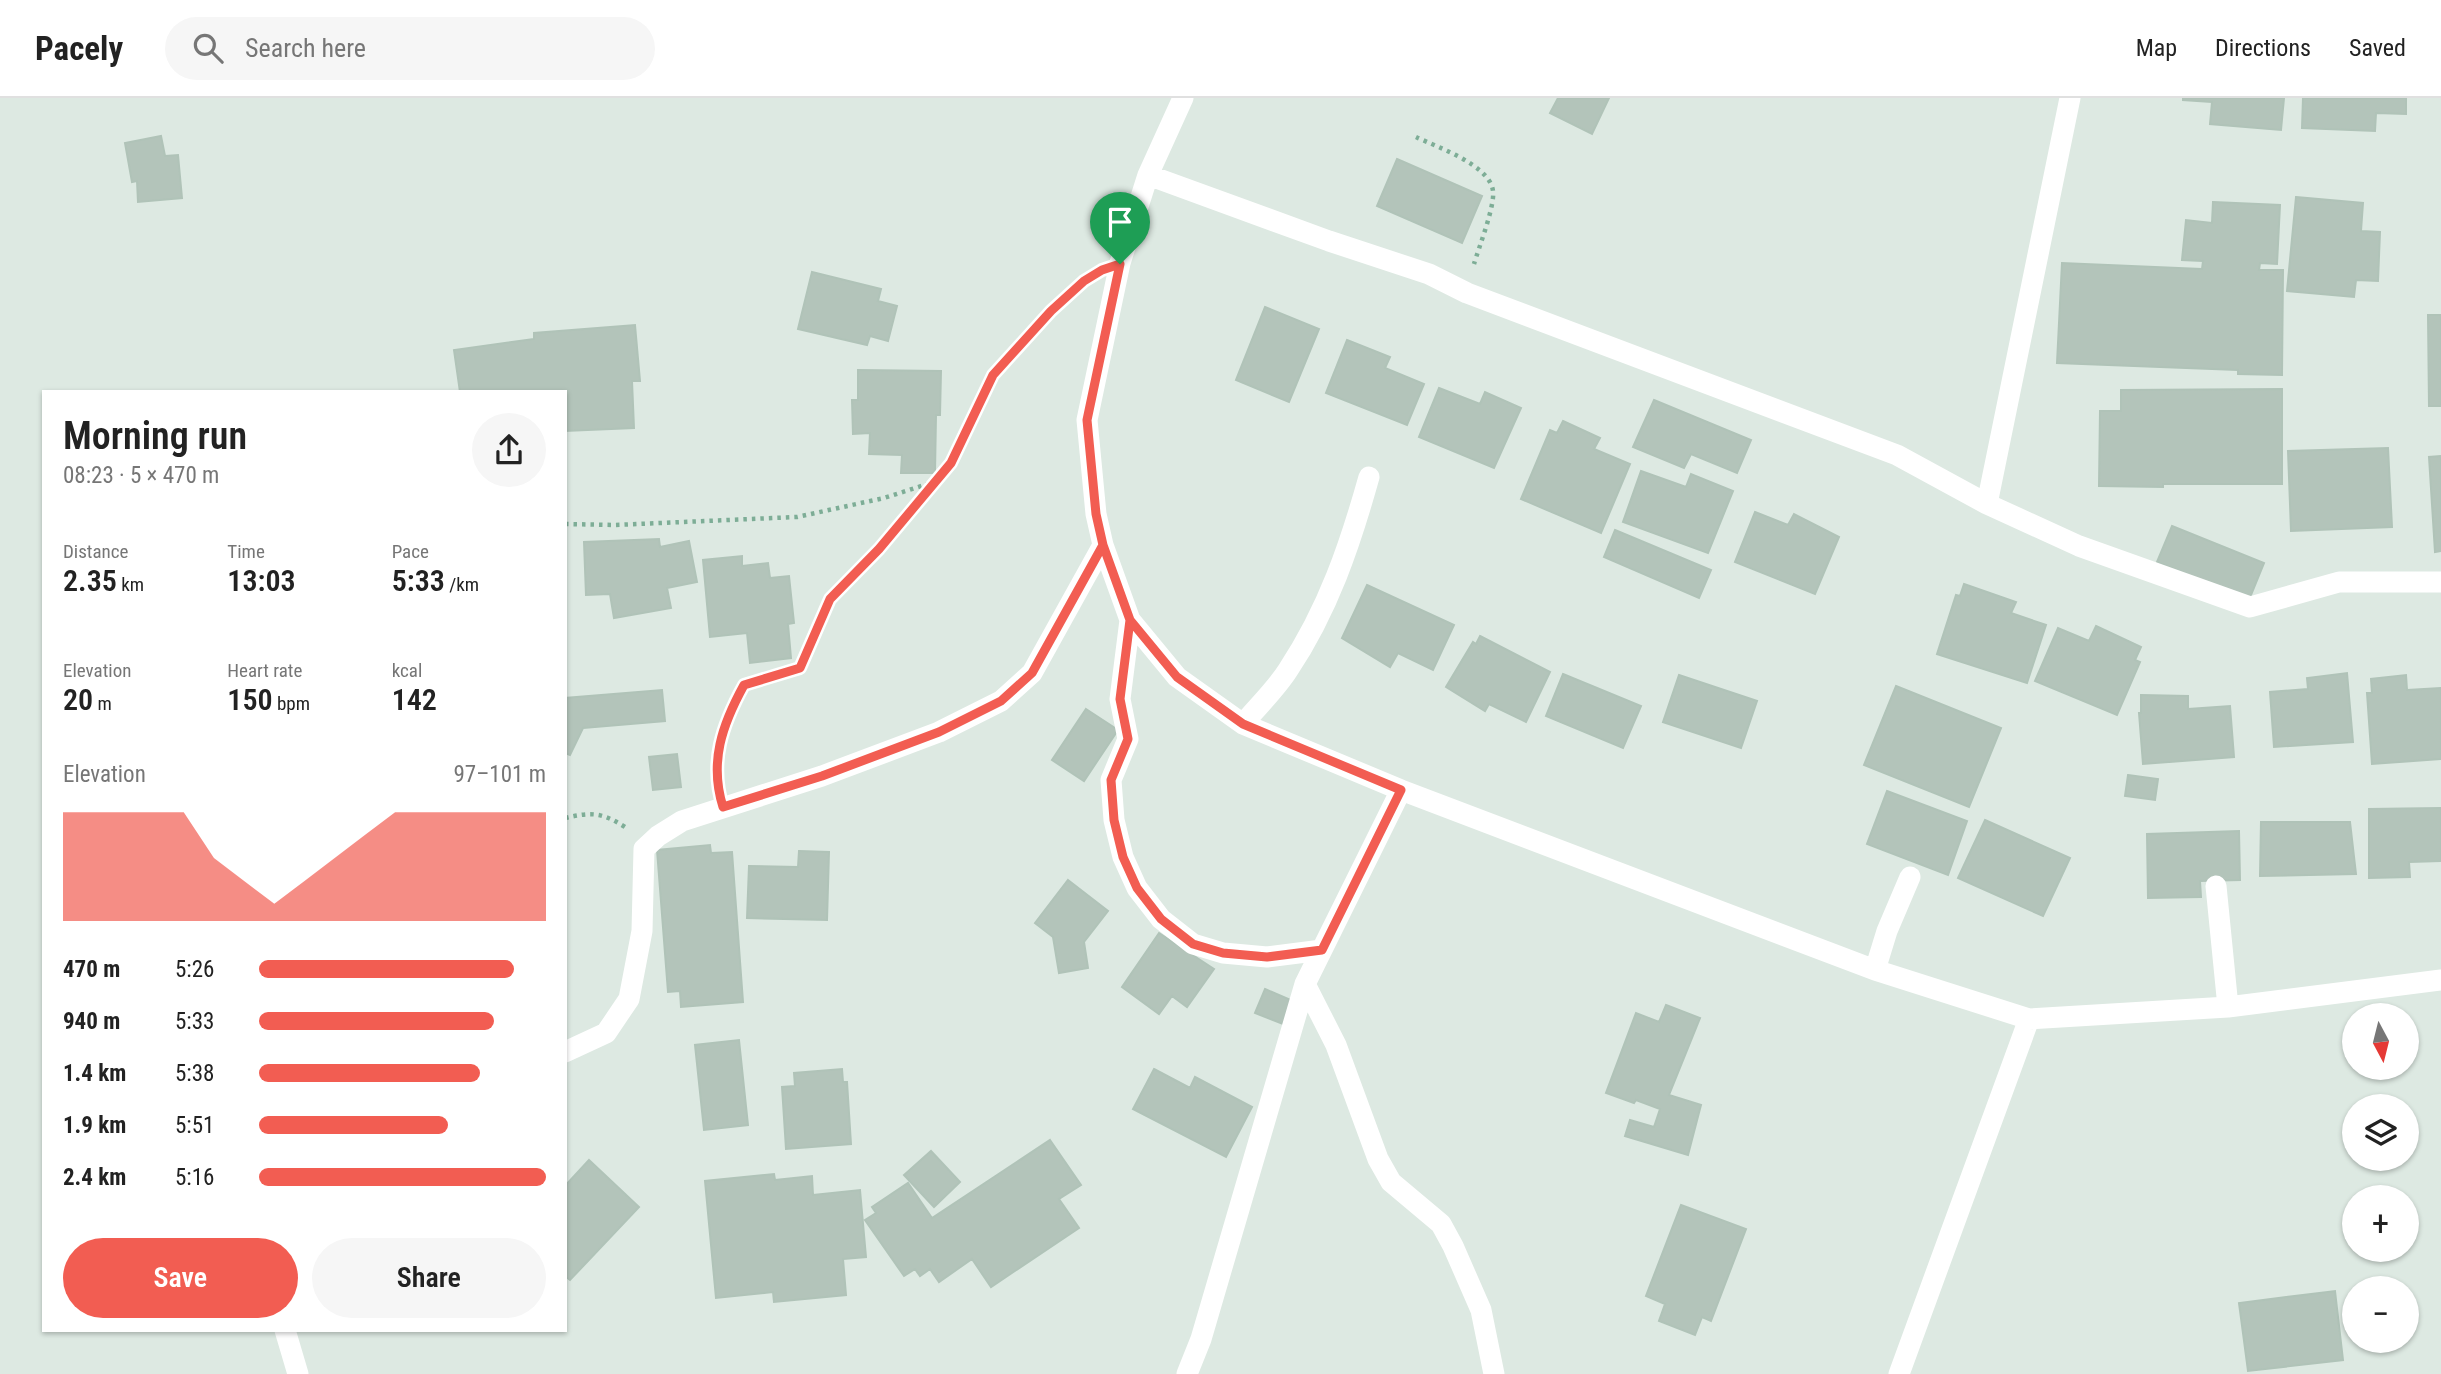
<!DOCTYPE html>
<html lang="en">
<head>
<meta charset="utf-8">
<style>
  body { margin:0; font-family:"Roboto Condensed",sans-serif; background:#f6f6f6; color:#222; height:100vh; display:flex; flex-direction:column; font-size:26px; white-space:nowrap }
  * { box-sizing:border-box; margin:0 }
  p { font-size:23px; color:#767676 }
  .icon { flex:none; width:38px; height:38px; fill:none; stroke:currentColor; stroke-width:2; stroke-linecap:round; stroke-linejoin:round }
  .map { position:relative; flex:1; overflow:hidden }
  .details { position:absolute; left:42px; top:292px; width:525px; height:942px; display:flex; flex-direction:column; background:#fff; border-radius:0px; box-shadow:0 2px 5px #0004 }
  .details>* { flex:none }
  .needle { width:46px; rotate:173deg }
  .fabs { position:absolute; left:2342px; top:905px; display:grid; gap:14px }
  .fabs a { display:grid; place-items:center; width:77px; height:77px; border-radius:50%; background:#fff; box-shadow:0 2px 5px #0004; font-size:35px }
  .pin { position:absolute; display:grid; place-items:center; width:60px; height:60px; color:#fff; margin:-72px -30px; border-radius:50% 50% 50% 0; rotate:-45deg; box-shadow:0 0 7px #0007 }
  .pin .icon { rotate:45deg }
  .round { display:grid; place-items:center; flex:none; width:74px; height:74px; border-radius:37px; background:#f6f6f6 }
  .headline { display:flex; align-items:center; justify-content:space-between; height:119px; padding:0 21px }
  h1 { font-size:38px; font-weight:600; line-height:52px }
  .stats { display:grid; grid-template-columns:repeat(3,1fr); gap:10px; height:119px; padding:7px 21px }
  .stats div { display:grid; align-content:center }
  .stats b { font-size:30px; font-weight:600 }
  .stats small { font-size:19px; font-weight:400 }
  .stats p { font-size:19px }
  .chart { height:196px; padding:14px 21px }
  .chart p { display:flex; justify-content:space-between }
  .chart svg { width:100%; height:126px; margin-top:7px; fill:#f25d52; opacity:.7 }
  .button { display:flex; gap:14px; margin-top:auto; padding:14px 21px }
  .button a { flex:1; height:80px; border-radius:42px; background:#f25d52; color:#fff; font-size:28px; font-weight:600; line-height:80px; text-align:center }
  .button a+a { background:#f6f6f6; color:#222 }
  ul { padding:0 21px; list-style:none; font-size:23px }
  li { display:grid; grid-template-columns:112px 84px 1fr; align-items:center; height:52px }
  li i { height:18px; border-radius:9px; background:#f25d52 }
  header { display:flex; align-items:center; gap:42px; box-sizing:border-box; height:98px; padding:0 35px; background:#fff; border-bottom:2px solid #e0e0e0 }
  header strong { font-size:33px }
  nav { display:flex; gap:38px; margin-inline-start:auto; font-size:24px }
  .search { width:490px; height:63px; background:#f6f6f6; display:flex; align-items:center; gap:18px; box-sizing:border-box; padding:0 24px; border-radius:38px; color:#767676; font-size:26px }
  .map>svg:first-child { display:block }
</style>
</head>
<body>
<header>
<strong>Pacely</strong>
<div class="search"><svg class="icon" aria-label="search" viewBox="0 0 24 24"><circle cx="10" cy="10" r="6"/><path d="M15 15l6 6"/></svg>Search here</div>
<nav><a>Map</a><a>Directions</a><a>Saved</a></nav>
</header>
<div class="map">
<svg width="2441" height="1276" viewBox="0 0 2441 1276">
  <rect width="100%" height="100%" fill="#dde9e2"/>
  <path fill="#b3c4ba" stroke="#b0c3b8" stroke-width="2" d="M1558,0h51l-17,36 -42,-21z
    M2183,0h101l-3,32 -71,-6 2,-22 -29,-2z
    M2303,0h103v16l-30,-1 -1,18 -73,-3z
    M161,38l4,20 13,-1 4,43 -44,4 -1,-21 -5,1 -7,-39z
    M1397,61l85,37 -20,47 -85,-37z
    M2296,99l67,6 -2,28 19,1 -2,49 -22,-1 -2,17 -67,-6z
    M2213,104l67,3 -3,59 -17,-1 -1,7h24l-1,105 -44,-1v-4l-181,-7 5,-100 140,6 1,-8 -21,-1 4,-40 26,3z
    M812,174l69,17 -3,12 19,5 -9,35 -18,-5 -3,9 -69,-16z
    M1265,209l54,22 -30,73 -53,-22z
    M2428,217h13v91h-12z
    M635,227l5,56h-8l2,47 -69,3v-39h-105l-6,-42 80,-11v-6z
    M1347,242l43,17 -5,11 39,16 -17,41 -81,-32z
    M858,272l83,1 -1,44h-4l-1,58h-34l1,-18 -33,-1 1,-21 -17,1 -1,-34h6z
    M1439,290l41,16 5,-12 36,16 -27,60 -75,-31z
    M2282,291v95h-119v3l-64,-1 1,-75h21v-21z
    M1654,302l97,40 -14,33 -46,-19 -7,14 -51,-21z
    M1563,323l37,17 -6,11 36,15 -29,69 -80,-34 29,-69 7,3z
    M2388,350l4,79 -101,4 -3,-80z
    M2441,358v95l-6,1 -6,-95z
    M1641,373l45,16 5,-13 42,17 -25,62 -85,-31z
    M1755,414l33,13 6,-11 45,23 -24,57 -80,-32z
    M2172,428l92,37 -15,37 -92,-38z
    M1615,432l96,40 -12,28 -95,-41z
    M659,441l1,8 29,-6 8,41 -30,6 4,20 -57,10 -4,-24 -24,1 -2,-53z
    M742,458v10l26,-3 2,15 19,-2 5,47 -6,1 3,34 -41,5 -3,-30 -37,4 -7,-77z
    M1964,486l52,18 -5,11 35,12 -19,58 -90,-29 19,-59 4,1z
    M1367,487l87,40 -21,45 -35,-17 -8,14 -48,-29z
    M2096,528l45,21 -6,13 5,2 -23,53 -82,-34 23,-53 31,13z
    M1480,538l70,36 -24,50 -37,-18 -4,7 -39,-24 27,-45 3,2z
    M2347,575l6,69 -79,5 -4,-55 38,-3 -1,-11z
    M1563,576l78,32 -18,42 -77,-32z
    M1679,577l78,26 -16,47 -78,-26z
    M2406,577l1,15 34,-2v71l-69,5 -5,-71h5l-1,-14z
    M1896,588l105,42 -32,79 -105,-42z
    M662,592l3,31 -82,7 -13,27 -5,-2v-55z
    M2141,597l47,1v13l42,-3 4,51 -91,7 -4,-51h2z
    M1086,611l32,21 -34,51 -32,-21z
    M677,656l4,33 -28,3 -4,-33z
    M2128,677l30,4 -3,21 -30,-4z
    M1887,693l80,30 -19,54 -81,-31z
    M2441,710v53l-32,1 1,15 -41,1v-69z
    M1985,722l85,38 -27,58 -85,-38z
    M2261,724h89l6,52 -96,2z
    M2239,733l1,49 -40,1 1,16 -53,1 -1,-64z
    M710,747l1,8 21,-1 11,150 -62,5 -1,-16 -12,1 -11,-142z
    M799,753l30,1 -2,68 -80,-2 2,-52 49,1z
    M1068,782l40,31 -24,31 4,26 -29,5 -6,-36 -18,-14z
    M1159,835l55,36 -27,38 -15,-11 -13,18 -37,-27z
    M1265,891l28,12 -10,23 -28,-11z
    M1666,907l34,13 -31,77 32,10 -13,50 -63,-19 5,-16 24,7 6,-18 -24,-9 -2,3 -28,-10 30,-80 23,9z
    M739,942l9,85 -44,5 -9,-85z
    M842,971l1,13h4l4,62 -65,5 -4,-62 13,-1 -1,-13z
    M1154,971l36,19 5,-11 57,30 -26,50 -93,-48z
    M1050,1042l31,45 -22,14 20,29 -88,59 -19,-28 -33,23 -9,-13 -10,7 -5,-7 -11,7 -39,-56 11,-7 -4,-6 36,-24 24,35z
    M931,1053l29,31 -26,25 -30,-32z
    M589,1062l50,47 -69,73 -5,-4v-90z
    M774,1076l1,6 37,-4 1,19 47,-5 6,67 -23,2 3,36 -72,7 -1,-10 -57,6 -11,-117z
    M1681,1107l65,24 -35,92 -9,-4 -7,18 -36,-14 6,-17 -19,-8z
    M2335,1193l8,69 -95,11 -9,-68z"/>
  <g fill="none" stroke-linecap="round" stroke-linejoin="round">
    <path stroke="#7dad96" stroke-width="4.5" stroke-dasharray="3.5 5" stroke-linecap="butt" d="M1416,39c21,10 74,28 77,54 2,15 -14,56 -19,73
      M565,426l49,1 183,-8 87,-19 53,-17
      M717,682c-4,-33 11,-67 27,-95l56,-17 30,-69 49,-50 72,-86 42,-88 58,-64 34,-30
      M565,720c27,-6 36,-6 60,9"/>
    <path stroke="#fff" stroke-width="21" d="M1183,0l-35,77 -28,88 -33,157 9,94 7,31 27,75 47,57 66,47 158,66 474,180 154,49 199,-12 213,-27
      M2070,0l-83,406 92,42 171,61 89,-25h102
      M1148,77l181,66 100,33 38,19 430,162 90,49
      M1130,522l-10,79 8,40 -17,41 3,40 9,37 14,31 24,31 32,25 30,9 44,4 55,-7
      M1243,626c15,-18 33,-35 45,-54 40,-60 62,-125 81,-193
      M2216,788l12,121
      M1875,872l12,-39 23,-54
      M1305,886l31,61 42,114 13,23 50,42 12,22 28,64 13,64
      M565,954l41,-19 23,-34 13,-68 2,-82 14,-13 24,-15 140,-45 117,-44 62,-31 31,-28 71,-128
      M285,1232l13,44
      M1187,1276l14,-35 104,-355 96,-194
      M1899,1276l130,-355"/>
  </g>
  <g fill="none" stroke-linecap="round" stroke-linejoin="round">
    <g stroke="#fff" stroke-width="14">
      <path id="route" d="M1120,166l-18,6 -18,11 -33,30 -58,64 -42,88 -72,86 -49,50 -30,69 -56,17c-22,40 -35,77 -21,122l99,-31 117,-44 62,-31 31,-28 71,-128 27,75 47,57 66,47 158,66 -79,160 -55,7 -44,-4 -30,-9 -32,-25 -24,-31 -14,-31 -9,-37 -3,-40 17,-41 -8,-40 10,-79 -27,-75 -7,-31 -9,-94 33,-156"/>
    </g>
    <use href="#route" stroke="#f25d52" stroke-width="9"/>
  </g>
</svg>
<div class="fabs">
<a><svg class="needle" viewBox="-14 -14 28 28"><path d="M0-13l5 13h-10z" fill="#e53935"/><path d="M0 13l5-13h-10z" fill="#767676"/></svg></a>
<a><svg class="icon" aria-label="layers" viewBox="0 0 24 24"><path d="M12 4l9 5-9 5-9-5zM3 14l9 5 9-5"/></svg></a>
<a>+</a>
<a>−</a>
</div>
<div class="pin" style="left:1120px;top:166px;background:#1e9e55"><svg class="icon" aria-label="arrive" viewBox="0 0 24 24"><path d="M6 21V4h12l-3 4 3 4H6"/></svg></div>
<section class="details">
<div class="headline"><div><h1>Morning run</h1><p>08:23 · 5 × 470 m</p></div><a class="round"><svg class="icon" aria-label="share" viewBox="0 0 24 24"><path d="M12 15V3M7 8l5-5 5 5M5 13v7h14v-7"/></svg></a></div>
<div class="stats">
<div><p>Distance</p><b>2.35<small> km</small></b></div>
<div><p>Time</p><b>13:03</b></div>
<div><p>Pace</p><b>5:33<small> /km</small></b></div>
</div>
<div class="stats">
<div><p>Elevation</p><b>20<small> m</small></b></div>
<div><p>Heart rate</p><b>150<small> bpm</small></b></div>
<div><p>kcal</p><b>142</b></div>
</div>
<div class="chart"><p><span>Elevation</span>97–101 m</p>
<svg viewBox="0 0 160 44" preserveAspectRatio="none"><path d="M0 44V6L10 6L20 6L30 6L40 6L50 22L60 30L70 38L80 30L90 22L100 14L110 6L120 6L130 6L140 6L150 6L160 6V44z"/></svg>
</div>
<ul>
<li><b>470 m</b>5:26<i style="width:89%"></i></li>
<li><b>940 m</b>5:33<i style="width:82%"></i></li>
<li><b>1.4 km</b>5:38<i style="width:77%"></i></li>
<li><b>1.9 km</b>5:51<i style="width:66%"></i></li>
<li><b>2.4 km</b>5:16<i style="width:100%"></i></li>
</ul>
<div class="button"><a>Save</a><a>Share</a></div>
</section>
</div>
</body>
</html>
